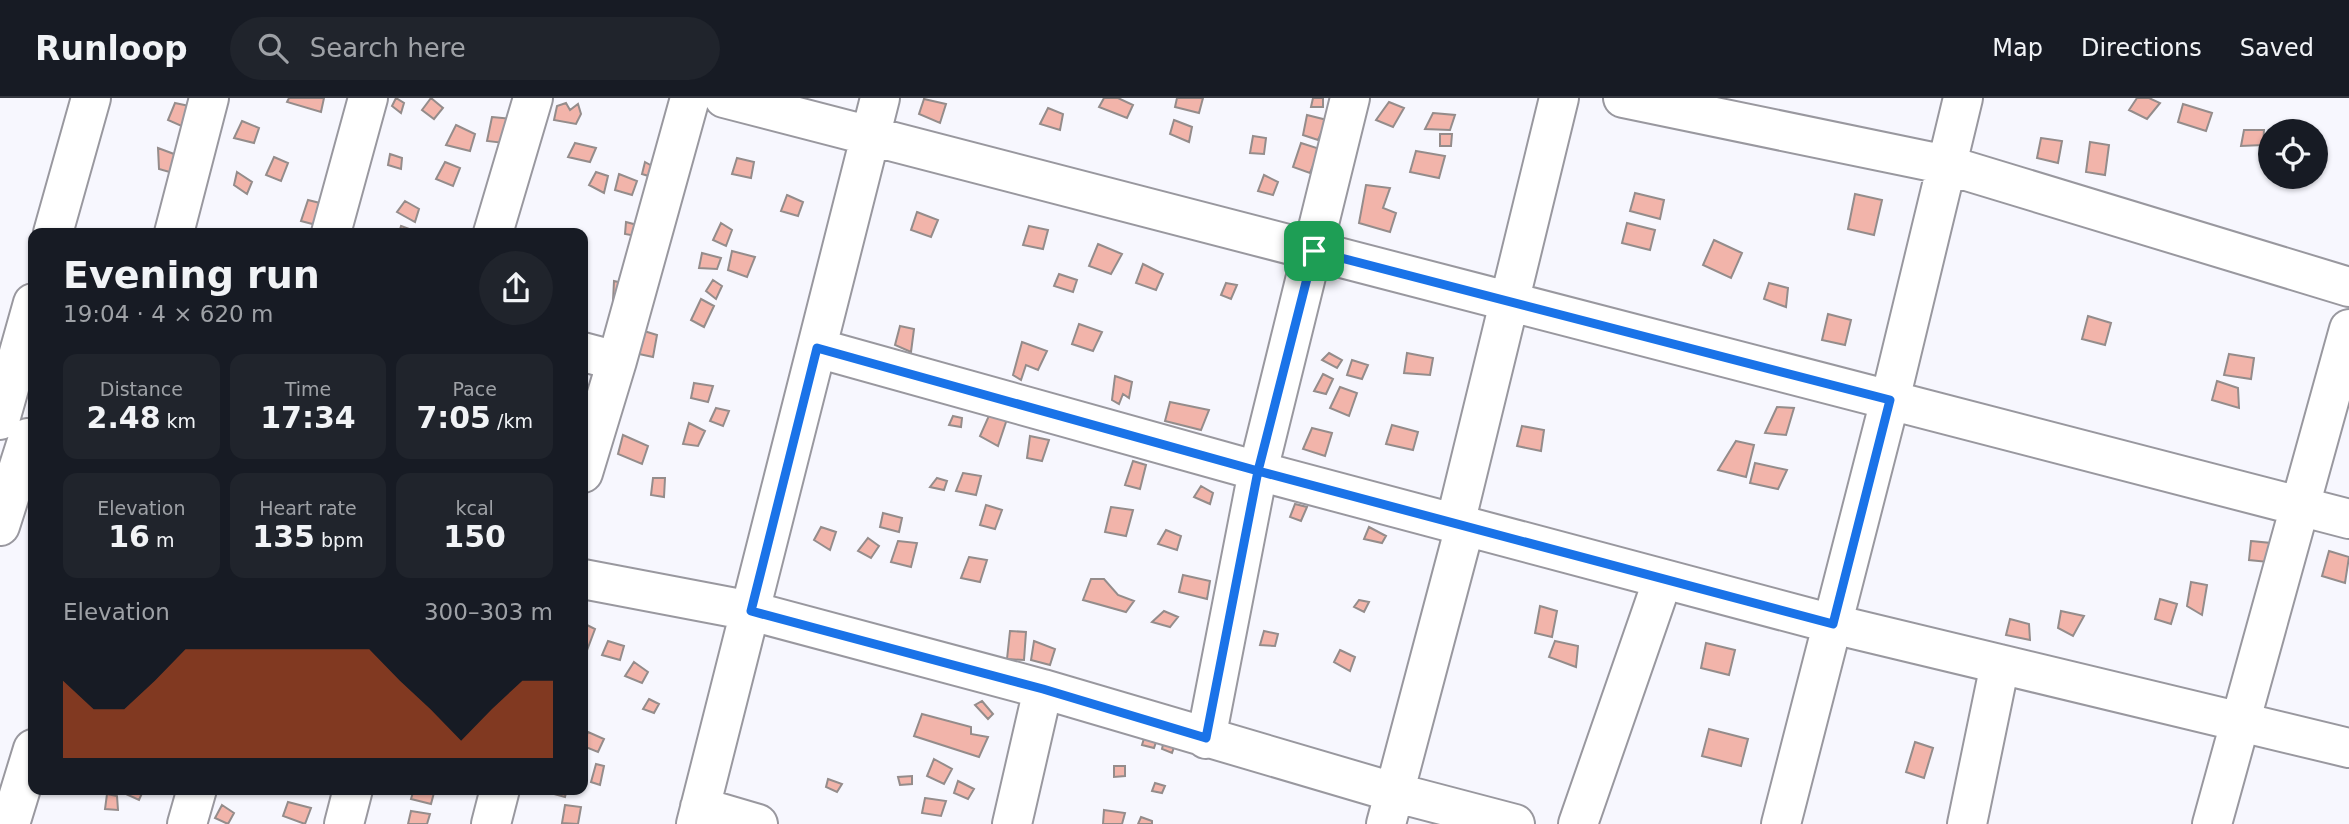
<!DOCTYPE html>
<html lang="en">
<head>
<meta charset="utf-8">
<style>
  body { margin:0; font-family:"DejaVu Sans",sans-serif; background:#20242c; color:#f1f3f6; height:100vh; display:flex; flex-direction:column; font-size:26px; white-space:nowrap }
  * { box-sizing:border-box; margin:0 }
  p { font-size:23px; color:#9ea1a6 }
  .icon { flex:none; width:38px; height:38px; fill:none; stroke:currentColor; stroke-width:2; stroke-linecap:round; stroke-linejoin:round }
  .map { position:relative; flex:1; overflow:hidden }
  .details { position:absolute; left:28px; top:130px; width:560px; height:567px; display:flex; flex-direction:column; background:#171b24; border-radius:14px; box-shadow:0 2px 5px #0004 }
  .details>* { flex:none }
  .controls { position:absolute; left:2258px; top:21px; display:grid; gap:14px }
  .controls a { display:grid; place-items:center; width:70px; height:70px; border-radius:50%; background:#171b24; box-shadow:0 2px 5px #0004; font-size:35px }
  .pin { position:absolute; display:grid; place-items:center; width:60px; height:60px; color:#fff; margin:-30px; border-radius:14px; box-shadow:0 4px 10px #0006 }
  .round { display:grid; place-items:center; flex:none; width:74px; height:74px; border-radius:37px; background:#20242c }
  .head { display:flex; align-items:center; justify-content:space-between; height:119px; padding:0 35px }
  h1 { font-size:38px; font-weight:700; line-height:52px }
  .metrics { display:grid; grid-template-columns:repeat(3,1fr); gap:10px; height:119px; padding:7px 35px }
  .metrics div { display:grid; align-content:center; border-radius:14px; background:#20242c; text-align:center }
  .metrics b { font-size:30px; font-weight:700 }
  .metrics small { font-size:19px; font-weight:400 }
  .metrics p { font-size:19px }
  .chart { height:196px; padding:14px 35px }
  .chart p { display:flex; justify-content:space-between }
  .chart svg { width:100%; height:126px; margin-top:7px; fill:#ae4721; opacity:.7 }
  header { display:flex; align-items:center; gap:42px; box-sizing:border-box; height:98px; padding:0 35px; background:#171b24; border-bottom:2px solid #363941 }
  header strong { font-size:33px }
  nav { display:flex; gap:38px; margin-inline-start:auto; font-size:24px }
  .search { width:490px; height:63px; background:#20242c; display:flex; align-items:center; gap:18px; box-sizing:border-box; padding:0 24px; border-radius:38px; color:#9ea1a6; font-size:26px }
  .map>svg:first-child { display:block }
</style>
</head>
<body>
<header>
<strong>Runloop</strong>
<div class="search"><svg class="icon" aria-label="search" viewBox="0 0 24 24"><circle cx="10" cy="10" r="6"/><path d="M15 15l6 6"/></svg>Search here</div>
<nav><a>Map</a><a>Directions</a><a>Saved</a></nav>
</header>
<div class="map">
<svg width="2349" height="726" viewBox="0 0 2349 726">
  <rect width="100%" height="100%" fill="#f7f7fe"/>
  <path fill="#f2b4aa" stroke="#948c8b" stroke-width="2" d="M289,0h35l-3,14 -34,-10z
    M396,0l8,5 -3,10 -9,-7z
    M431,0l12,10 -9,11 -12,-9z
    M1104,0h14l15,7 -6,13 -28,-11z
    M1177,0h26l-4,15 -24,-6z
    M1313,0h10v9h-12z
    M2137,0h12l11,5 -13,16 -18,-9z
    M924,1l22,5 -6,19 -21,-9z
    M1389,4l15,6 -11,19 -17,-7z
    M175,5l19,4 -8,21 -18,-8z
    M566,5l4,7 8,-6 3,10 -5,10 -22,-4 3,-14z
    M2183,6l29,9 -6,18 -28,-9z
    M1048,10l15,6 -3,16 -20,-6z
    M1433,15l22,2 -5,15 -25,-1z
    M1307,17l20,5 -9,20 -15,-5z
    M492,19l21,2 -9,24 -17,-2z
    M1174,22l18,7 -3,15 -19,-8z
    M242,23l17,7 -5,15 -20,-5z
    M456,27l19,9 -5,17 -24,-6z
    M2244,32h20l-1,15 -22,1z
    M1440,36h12l-1,12h-11z
    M1253,38l13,2 -2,16 -14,-1z
    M2041,40l21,3 -4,22 -21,-5z
    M2090,44l19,3 -4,30 -19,-3z
    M575,45l21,5 -6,14 -22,-5z
    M1301,45l19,6 -10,24 -17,-6z
    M158,50l24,9 -2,18 -21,-6z
    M1416,53l29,5 -6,22 -29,-6z
    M390,56l12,4 -1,11 -13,-4z
    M274,59l14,6 -7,18 -15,-6z
    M737,60l17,4 -3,16 -19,-4z
    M445,64l15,6 -7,18 -17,-7z
    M645,64l14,8 -4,8 -13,-4z
    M237,74l15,10 -5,12 -13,-9z
    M596,74l12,4 -4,17 -15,-8z
    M619,76l18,7 -5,14 -17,-5z
    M1264,77l14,7 -5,13 -15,-4z
    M2283,79h18l-1,7 -18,-4z
    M1366,87l24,3 -7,20 13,5 -6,19 -31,-9z
    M1635,95l29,7 -4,19 -30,-8z
    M1855,96l27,6 -8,35 -26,-6z
    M787,97l16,7 -5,14 -17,-5z
    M308,102l20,5 -8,21 -19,-5z
    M405,103l14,8 -4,13 -18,-10z
    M917,114l21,8 -7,17 -20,-7z
    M626,124l15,4 -5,10 -11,-2z
    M721,125l11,7 -6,16 -13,-6z
    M1627,125l28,7 -5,20 -28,-7z
    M401,128l19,7h-21z
    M1029,128l19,4 -5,19 -20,-4z
    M1714,142l28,13 -11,25 -28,-13z
    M1098,146l24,10 -11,20 -22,-8z
    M732,153l23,6 -8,20 -19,-7z
    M702,155l19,5 -4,11 -18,-1z
    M1143,166l20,10 -7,16 -20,-7z
    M1059,176l18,6 -4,12 -19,-6z
    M713,182l9,6 -6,13 -10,-8z
    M614,183l9,2v19l-10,-1z
    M1226,185l11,2 -6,14 -10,-4z
    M1769,185l19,5 -2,19 -22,-8z
    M701,201l13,7 -10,21 -13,-7z
    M1828,216l23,6 -6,25 -23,-5z
    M2088,218l23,7 -6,22 -23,-6z
    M1079,226l23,8 -9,19 -21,-7z
    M900,228l14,3 -3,23 -16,-7z
    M644,233l13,4 -4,22 -14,-3z
    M1022,244l25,9 -9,19 -12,-5 -5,15 -8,-5z
    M1329,255l13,7 -5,8 -15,-8z
    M1407,255l26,5 -3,17 -26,-2z
    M2229,256l25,4 -3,21 -27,-4z
    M1352,262l16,5 -6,14 -15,-4z
    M1323,276l10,5 -7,15 -12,-3z
    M1115,278l17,6 -3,16 -6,-4 -4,10 -7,-4z
    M2217,283l21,7 1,20 -27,-8z
    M694,285l19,3 -5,16 -17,-4z
    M1340,289l17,6 -8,23 -19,-8z
    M1170,304l39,8 -8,20 -36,-9z
    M1777,309l17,1 -8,27 -21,-2z
    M716,310l13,3 -6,15 -13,-5z
    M991,313l16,8 -9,27 -18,-10z
    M953,318l9,2 -1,9 -12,-2z
    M689,325l16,8 -7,15 -15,-2z
    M1392,327l26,7 -5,18 -27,-6z
    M1522,328l22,4 -3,21 -24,-5z
    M1312,330l20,5 -7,23 -22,-7z
    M623,337l25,11 -6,18 -24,-10z
    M1030,338l19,4 -7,21 -15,-3z
    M1736,343l18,4 -8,32 -28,-7z
    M1133,363l13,4 -6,24 -15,-4z
    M1755,365l32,7 -9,19 -28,-6z
    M963,375l18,3 -5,19 -20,-4z
    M653,380h12l-1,19 -13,-2z
    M937,380l10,3 -3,9 -14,-3z
    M1201,388l12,7 -3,11 -16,-7z
    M1295,406l12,3 -6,14 -11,-4z
    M986,407l16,5 -7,19 -15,-4z
    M1111,409l22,3 -7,26 -21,-4z
    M883,415l19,5 -3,14 -19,-5z
    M821,429l15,5 -6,18 -16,-10z
    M1369,429l17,9 -4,7 -18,-4z
    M1166,432l15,6 -4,14 -19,-6z
    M868,440l11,8 -8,12 -13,-7z
    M898,443l19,2 -6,24 -20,-5z
    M2251,443l20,2 -3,19 -19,-2z
    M2329,453l20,6 -4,26 -23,-7z
    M969,459l18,3 -7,22 -19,-4z
    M1183,477l27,6 -3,18 -28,-7z
    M1091,481h13l14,16 16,6 -8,11 -43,-12z
    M2191,484l16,3 -5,30 -15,-9z
    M2160,501l17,5 -6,20 -16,-5z
    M1359,502l10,2 -5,10 -10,-5z
    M1540,508l17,5 -5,26 -17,-4z
    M1164,513l14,6 -8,10 -18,-5z
    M2061,513l23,5 -11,20 -15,-8z
    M2010,521l19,5 1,16 -24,-5z
    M583,525l12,6 -9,24 -3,-1z
    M1010,533l16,1 -2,28 -17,-1z
    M1264,533l14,3 -3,12 -15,-1z
    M608,543l16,5 -4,14 -18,-5z
    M1034,543l21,8 -5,16 -19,-5z
    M1555,543l23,5 -2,21 -27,-10z
    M1706,545l29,7 -6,25 -28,-7z
    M1340,552l15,7 -5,14 -16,-9z
    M634,564l14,10 -6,11 -17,-7z
    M649,601l10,5 -5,9 -11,-4z
    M982,603l11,13 -5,5 -13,-14z
    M922,616l49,13v7l17,3 -9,20 -65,-21z
    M1709,631l39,10 -7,27 -39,-10z
    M588,634l16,7 -6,13 -15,-6z
    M1145,637l12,4 -3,9 -12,-3z
    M1164,642l11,4 -3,9 -10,-4z
    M1915,644l18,6 -9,30 -18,-6z
    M934,661l18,10 -8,15 -17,-8z
    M596,666l8,2 -4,19 -9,-3z
    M1114,668h11v10l-11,1z
    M912,678v8l-12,1 -2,-8z
    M828,681l14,5 -5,8 -11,-5z
    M958,683l16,8 -6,10 -14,-6z
    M1155,685l10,3 -3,7 -10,-2z
    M129,691l14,2 -4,9 -13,-6z
    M414,691h21l-4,15 -20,-5z
    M548,691h19l-2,8 -18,-5z
    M107,696l10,2 1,14 -13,-1z
    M925,700l21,3 -5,15 -19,-3z
    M288,704l23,6 -6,16 -22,-8z
    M222,707l12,8 -6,11 -13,-6z
    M565,707l16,2 -3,17 -16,-1z
    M1104,712l21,3 -3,11h-19z
    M411,713l19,3 -3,10h-19z
    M1141,719l11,4v3h-14z"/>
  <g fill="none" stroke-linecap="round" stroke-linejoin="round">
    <g stroke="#99989f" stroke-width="42">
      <path id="minor" d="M724,0l1625,421
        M1623,0l324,67 402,122
        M53,135l38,-135
        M174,135l35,-135
        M331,135l37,-135
        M493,135l40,-135
        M817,250l441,123 575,153 516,124
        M583,254l34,9
        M0,322l33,-117
        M583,375l34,-112 73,-263
        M1455,426l104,-426
        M0,428l28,-88
        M583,481l168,32 292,78 350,103 122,32
        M1206,641l52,-268 92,-373
        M700,709l58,17
        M10,726l23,-75
        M187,726l10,-35
        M344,726l9,-35
        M491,726l9,-35
        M696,726l184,-726
        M1012,726l31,-135
        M1386,726l79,-298
        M1578,726l85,-245
        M1781,726l109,-424 73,-302
        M1967,726l33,-160
        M2212,726l137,-495"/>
    </g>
    <use href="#minor" stroke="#fff" stroke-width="38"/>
  </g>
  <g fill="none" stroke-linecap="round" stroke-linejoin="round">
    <g stroke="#fff" stroke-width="14">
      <path id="route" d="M1314,153l-56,220 -441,-123 -66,263 292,78 163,49 52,-267 575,153 57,-224 -576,-149"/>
    </g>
    <use href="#route" stroke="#1a73e8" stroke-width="9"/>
  </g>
</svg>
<div class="controls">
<a><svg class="icon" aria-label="locate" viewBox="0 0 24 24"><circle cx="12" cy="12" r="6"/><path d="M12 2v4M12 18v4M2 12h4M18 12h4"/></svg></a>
</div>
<div class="pin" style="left:1314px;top:153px;background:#1e9e55"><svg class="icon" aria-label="arrive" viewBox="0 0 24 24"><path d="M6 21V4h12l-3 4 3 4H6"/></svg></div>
<section class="details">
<div class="head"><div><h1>Evening run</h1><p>19:04 · 4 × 620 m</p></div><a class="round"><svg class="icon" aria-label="share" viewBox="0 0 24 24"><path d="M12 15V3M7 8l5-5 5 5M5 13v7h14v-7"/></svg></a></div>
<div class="metrics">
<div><p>Distance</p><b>2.48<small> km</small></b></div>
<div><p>Time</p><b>17:34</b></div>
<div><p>Pace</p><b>7:05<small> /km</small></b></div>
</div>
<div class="metrics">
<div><p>Elevation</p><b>16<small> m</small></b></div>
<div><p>Heart rate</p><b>135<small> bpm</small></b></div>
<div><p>kcal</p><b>150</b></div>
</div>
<div class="chart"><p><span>Elevation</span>300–303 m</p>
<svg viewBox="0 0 160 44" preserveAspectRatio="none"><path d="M0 44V17L10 27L20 27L30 17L40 6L50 6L60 6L70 6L80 6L90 6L100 6L110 17L120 27L130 38L140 27L150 17L160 17V44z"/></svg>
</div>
</section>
</div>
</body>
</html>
